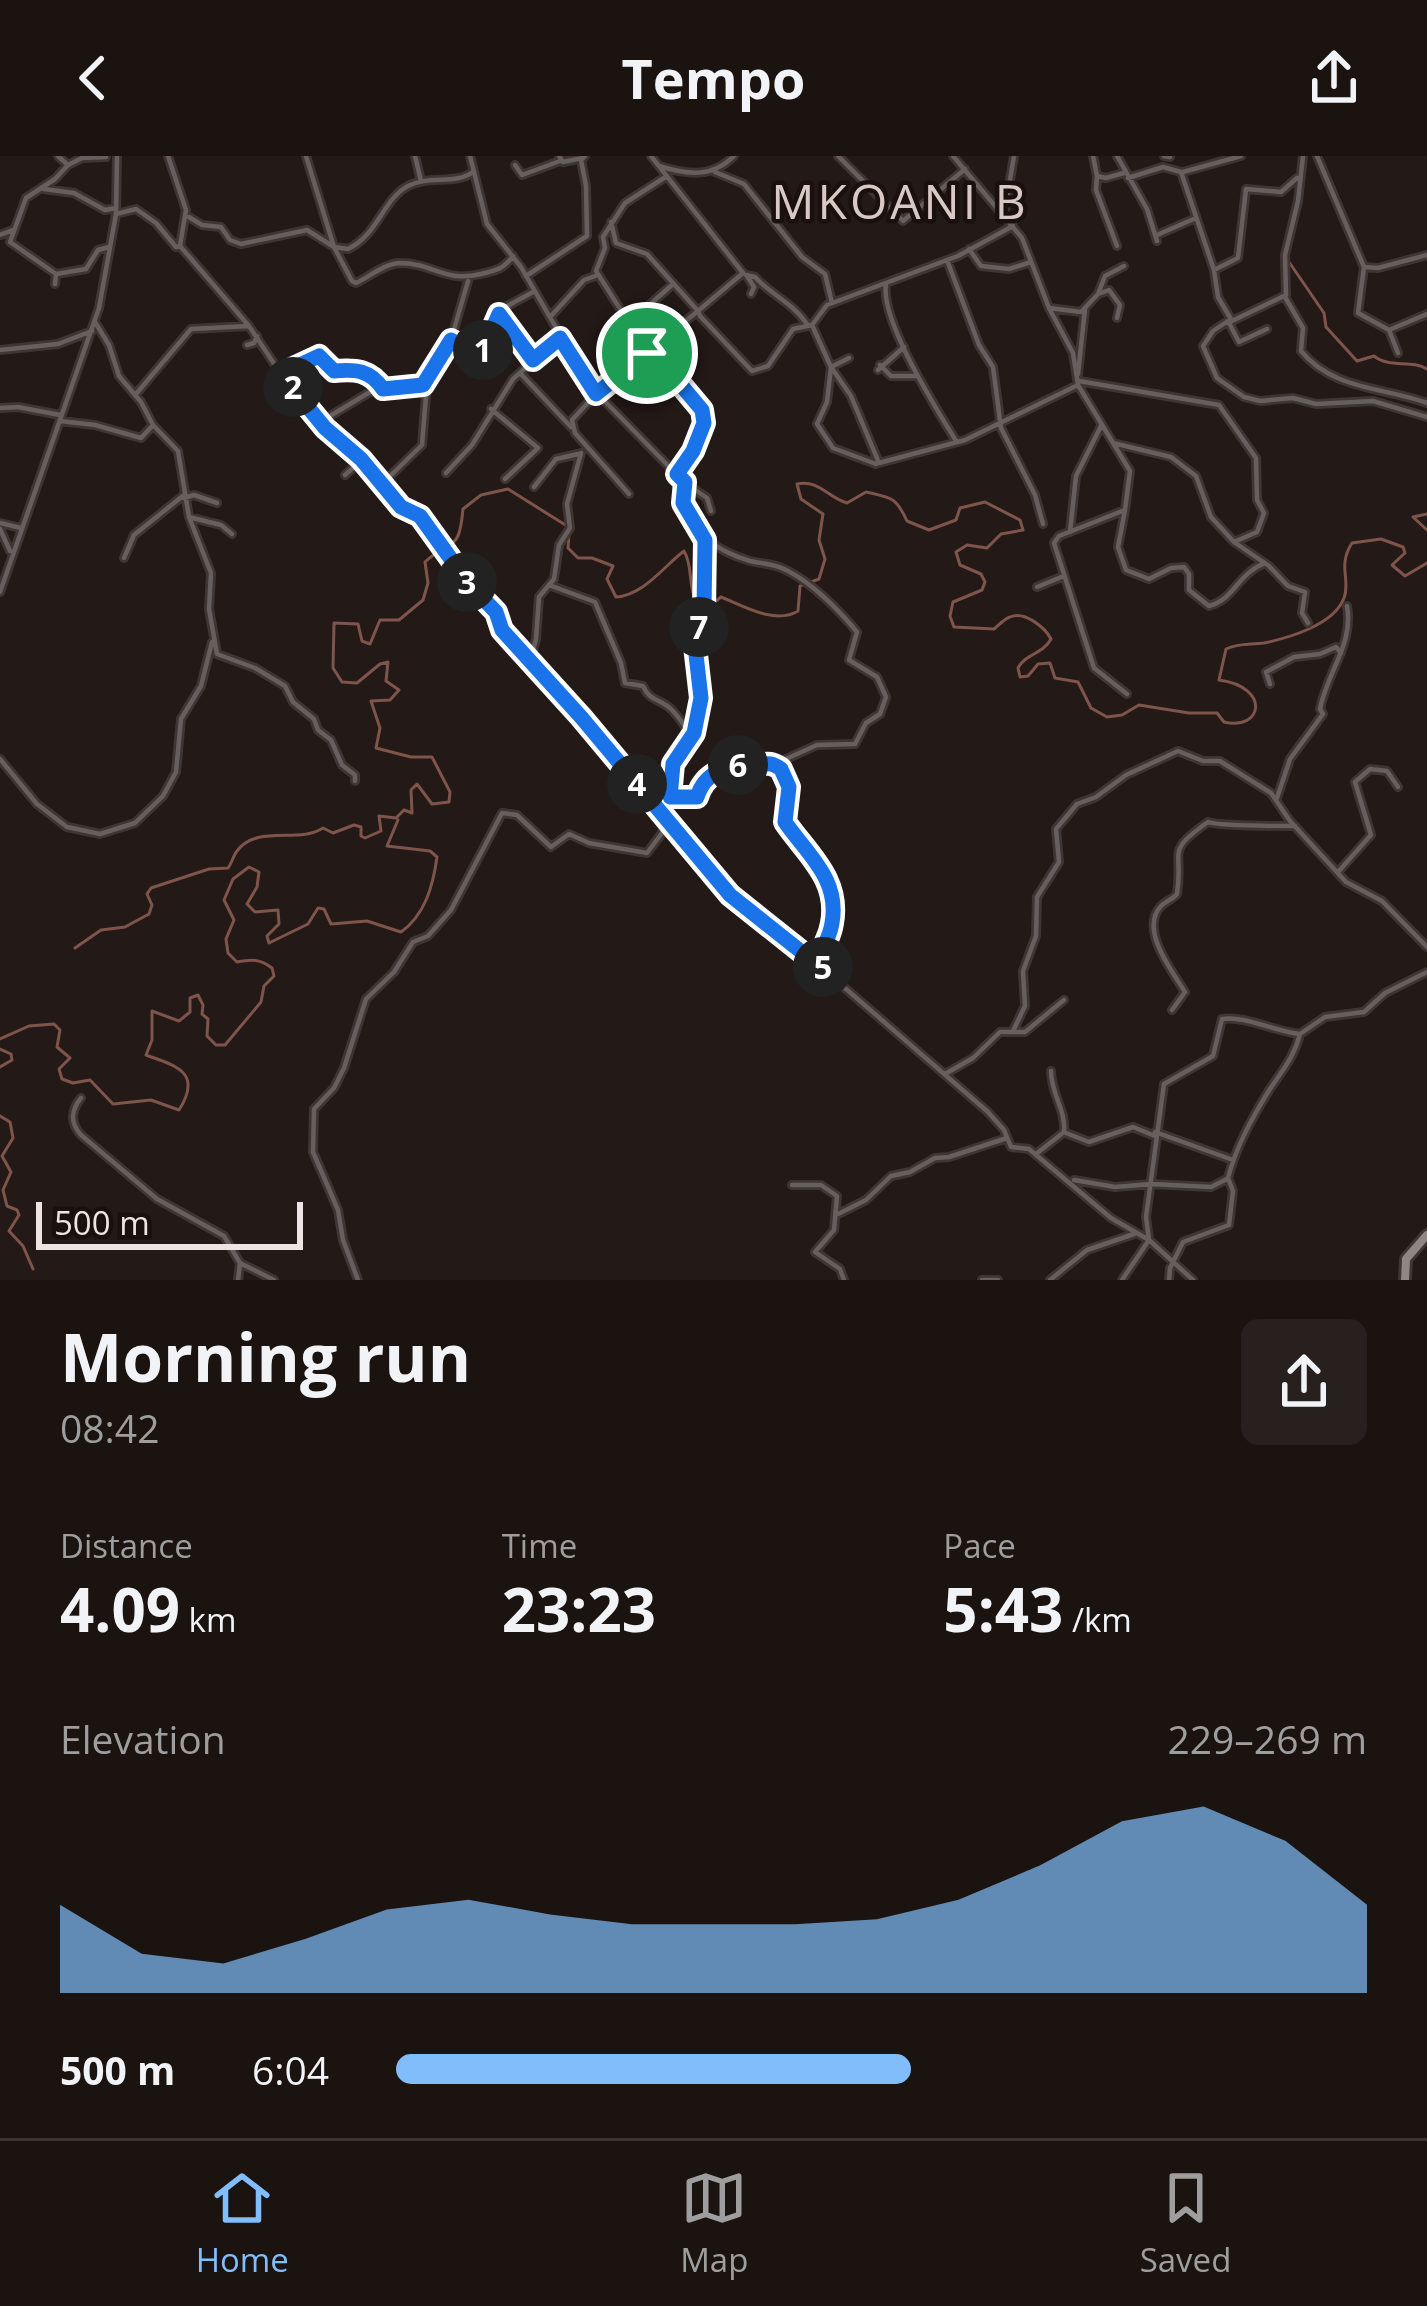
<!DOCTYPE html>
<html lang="en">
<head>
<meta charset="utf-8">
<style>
  body { margin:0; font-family:"Open Sans",sans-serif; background:#27201e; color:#f1f3f6; height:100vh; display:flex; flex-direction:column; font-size:45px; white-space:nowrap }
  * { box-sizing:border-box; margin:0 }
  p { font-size:39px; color:#9f9e9f }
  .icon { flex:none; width:66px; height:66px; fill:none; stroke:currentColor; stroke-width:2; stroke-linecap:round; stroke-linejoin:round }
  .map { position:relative; height:1124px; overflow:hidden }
  .sheet { display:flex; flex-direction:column; background:#1a1310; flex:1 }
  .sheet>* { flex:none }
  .scale { position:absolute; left:36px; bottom:30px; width:267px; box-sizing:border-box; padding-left:12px; border:6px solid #ede5e3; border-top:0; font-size:33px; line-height:42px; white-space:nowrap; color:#ede5e3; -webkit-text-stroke:9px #1a100d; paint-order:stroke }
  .pin { position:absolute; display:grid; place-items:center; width:102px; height:102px; color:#fff; margin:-51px; border:6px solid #fff; border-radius:50%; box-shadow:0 3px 12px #0007 }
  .km { position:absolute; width:60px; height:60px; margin:-30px; border-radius:50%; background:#222; color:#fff; font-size:33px; line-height:60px; text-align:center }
  .round { display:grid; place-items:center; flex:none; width:126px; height:126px; border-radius:18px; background:#27201e }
  .head { display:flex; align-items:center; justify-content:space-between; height:204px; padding:0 60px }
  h1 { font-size:66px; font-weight:700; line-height:90px }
  .metrics { display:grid; grid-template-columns:repeat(3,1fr); gap:18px; height:204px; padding:12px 60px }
  .metrics div { display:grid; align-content:center }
  .metrics b { font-size:60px; font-weight:700 }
  .metrics small { font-size:33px; font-weight:400 }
  .metrics p { font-size:33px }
  .chart { height:336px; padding:24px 60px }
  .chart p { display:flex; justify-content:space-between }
  .chart svg { width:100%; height:216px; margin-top:12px; fill:#80bdfa; opacity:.7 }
  ul { padding:0 60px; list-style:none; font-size:39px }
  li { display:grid; grid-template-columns:192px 144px 1fr; align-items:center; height:90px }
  li i { height:30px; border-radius:15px; background:#80bdfa }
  header { display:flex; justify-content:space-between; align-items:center; height:156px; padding:0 60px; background:#1a1310; font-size:54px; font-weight:700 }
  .menu { display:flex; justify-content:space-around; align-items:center; height:168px; border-top:3px solid #383230; background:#1a1310; font-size:33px; color:#9f9e9f }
  .menu a { display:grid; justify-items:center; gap:6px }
  .menu .current { color:#80bdfa }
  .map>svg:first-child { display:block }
</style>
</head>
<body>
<header><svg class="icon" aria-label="back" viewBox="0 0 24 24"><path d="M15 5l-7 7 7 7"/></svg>Tempo<svg class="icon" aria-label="share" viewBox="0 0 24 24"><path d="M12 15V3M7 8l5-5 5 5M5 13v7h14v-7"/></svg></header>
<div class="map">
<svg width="1427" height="1124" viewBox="0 0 1427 1124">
  <rect width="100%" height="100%" fill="#231916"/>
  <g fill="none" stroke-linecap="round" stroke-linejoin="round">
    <path stroke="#7e544b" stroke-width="3" d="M1289,106l35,51 2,14 31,34 17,-5c16,13 37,3 53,13
      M1427,358l-14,3 14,13
      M569,378l-1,14 10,10h14l21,8 -6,13 9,18c28,-2 48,-31 68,-46 11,18 1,43 20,60l17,-14c23,9 54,28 77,14l2,-25 19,-7 6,-20 -6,-19 4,-26 -22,-15 -4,-15c22,-5 31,14 50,19l19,-11c26,6 30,5 41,29l22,9 27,-10 4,-12 25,-6 35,18 3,10 -22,4 -14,14 -20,-3 -11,7 4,13 21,9 4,8 -3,8 -29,12 -3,14 4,11 40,2c5,-4 10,-10 16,-12 15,-7 36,12 41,22 -8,15 -26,15 -33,29l2,9 8,-1 10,-12 12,-1 5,15 23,4 13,26 16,9 15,-2 17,-10 50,8h28l7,9c39,9 47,-35 -5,-42l7,-31c13,-6 24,-4 38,-6 24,-5 70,-18 80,-45 7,-18 -7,-32 8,-55l29,-4 22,8 2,6 -13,12 13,11 22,-13
      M75,792l26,-18 24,-3 24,-13 3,-9 -5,-11 4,-6 58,-19 19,-1c4,-5 5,-12 9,-17 20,-27 62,-7 86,-23l10,5 21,-8 7,2v9l4,2 16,-7 -2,-15 17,2 8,-8 8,3 -1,-23 6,-6 15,20 17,-2 1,-10 -18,-35h-21l-35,-9 4,-20 -9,-27 19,-1 9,-10 -13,-9 2,-19 -8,2 -23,19 -15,-1 -9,-14 1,-45 24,1 4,17 8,3 10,-24h19l24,-20 5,-17 -3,-21c27,-25 34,-8 38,-53l18,-14 27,-6 59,37
      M0,883l29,-13 25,-2 6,6 -3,17 13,11 -11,11 3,10 11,4 17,-3 23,24 38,-4 28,10c25,-39 -6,-45 -33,-55l6,-15v-29l27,10 11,-9v-14l8,-3 5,10 -1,9 6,5 -1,17 9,9h9l36,-43 3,-16 10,-10 -2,-8c-12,-9 -20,-9 -35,-6l-9,-9 -2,-14 8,-19 -10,-20 9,-21 16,-12 10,5 -2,15 -10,17 8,8 23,-2 1,14 -12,12 2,7 39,-19 10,-16 6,1 7,15 36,-3 34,11c24,-17 32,-46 36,-75l-7,-6 -43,-5 11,-26
      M0,893l11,5 1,6 -12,7
      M0,960l10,6 3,16 -11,18 9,16 -8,18 4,16 10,4 2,5 -10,16 14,15 10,23"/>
    <g stroke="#3f3633" stroke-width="10">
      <path id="street" d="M58,0l10,9 14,-7 24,-1
        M168,0l18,54 -6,36 69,80 38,57 38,45 35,30 41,49 19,9 49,68 27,28 7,18 79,87 148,178 93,74 165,143 16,18 7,17 18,2 82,69 38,22 44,40
        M306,0l28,91 18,34 4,2c13,-6 28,-19 43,-20 35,0 45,20 82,11 16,-4 21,-4 32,-18
        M415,0l6,25
        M559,0l4,6 19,-4
        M651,0l92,117 -45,38 2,5 52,55 16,-5 25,-37 19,-4 19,42 20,29 28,67 86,-23 113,-55
        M838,0l65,65 62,-52
        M953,0l69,82 27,70 24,45 5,32 52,86 -5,39 -66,26 -5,7 40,125 33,26
        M1093,0l4,20 9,2 18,-5
        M1117,0l30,53 10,32
        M1164,0l6,1
        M1317,0l47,111 -6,46 31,17 9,23
        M515,9l7,10 38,-14
        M659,10c29,9 53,12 75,-10
        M715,16l29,12 58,73 23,17 7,29
        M1183,16l58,-16
        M1097,20l-1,14 21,56
        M1128,22l35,-11 18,5 33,98 4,27 14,24 54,-26 -1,-40 13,-54 5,-45
        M44,33l30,4 31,17 11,-2
        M116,58l20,-5 20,14 20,24 4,-1
        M1004,60l10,-60
        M189,61l13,8 19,2 9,13 11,4 66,-14 27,17 14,2c30,-14 35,-50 60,-63 21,-11 48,-1 65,-14
        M611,66l5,21 31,11 51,57 -102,83 -24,26 3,13 54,61
        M0,79l13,-5
        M1157,79l39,-17
        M969,93l12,17 28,3 22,-7
        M947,104l32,85 14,22 8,61 34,67 8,29
        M1364,111l14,1 49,-13
        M1214,114l24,-12 8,-69 35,3 16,-14
        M56,118l30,-5 12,-19 11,-3
        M746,119l9,2c16,18 37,25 52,47
        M526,120l61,-40 -1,-50 -5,-26 4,-4
        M747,120l7,11 -3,7
        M55,128l1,-10 -46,-32 16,-44 29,-19 13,-14
        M886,128c-6,36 50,124 70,157
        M533,136l-35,19 35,49
        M1098,138l7,-18 19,-10
        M1285,141l18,31 -2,23c32,39 82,36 126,52
        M1049,152l32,4 17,-18 11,-4 11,15 -3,13
        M550,161l34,-37 14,-5
        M95,166l14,23 10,31 22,26 12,23 25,26 11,66 22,56 -2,36 8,45 38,14 30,18 8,16 21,17 4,11 13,10 11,25 13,10v6
        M629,167l44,-39
        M812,169l15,-20 131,-49 55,-30
        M1267,173l-28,13 -11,-21 -15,10 -10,15 14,32 27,19 16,4 33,-3 23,6 57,-3 54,16
        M1389,174l38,-16
        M451,184l29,12 8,-7 11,-31
        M247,189l7,-2 3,-7
        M652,193l-23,-26 -33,-52 9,-23 -2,-11 22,-34 42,-27
        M0,194l58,-6 34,-13
        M647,197l41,37 3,17
        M849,202l-18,9 -4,35 -10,22 16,24 43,16
        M880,209l11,11h27
        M878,214l26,-23
        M521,218l50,53
        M1078,218l7,-65
        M284,222l5,-8 34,-13 11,14c22,-2 36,-1 49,18
        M1079,225l140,24 37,53 1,42 7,13 -7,19 -23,10
        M136,238l55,-65 58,-3
        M301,241l7,-6 4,-13
        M0,252l18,-1 42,8
        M491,253l47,39 -33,31
        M60,265l35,4 46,13 12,-13
        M320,266l50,-30 56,-9
        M1113,287l58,14 25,19 15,41 23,25 35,24 19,20 17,6 -3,21 6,10
        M366,305l15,19
        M446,317l26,-28 41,-66 47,-42
        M678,317c18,-22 36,-55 14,-78
        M345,319l17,-15
        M383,327l39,-38 5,-62 24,-43 17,-59
        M685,327l22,15 4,13
        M534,331l22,-28 22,-5
        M184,342l10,-3 23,8
        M1125,354l-7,37 8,23 23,9 22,-11 13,-1 5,7v16l20,16c26,-7 28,-32 56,-43
        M189,361l32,8 11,9
        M0,367l21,5
        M0,373l10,22
        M1070,376l6,-56 25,-50
        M124,402l10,-23 50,-40
        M549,429l46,17 26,61 4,20 18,3c6,15 18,13 29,24 32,35 6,30 0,58 -2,9 -1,19 -2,29
        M1037,431l27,-11
        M0,436l99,-284 17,-94 1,-58
        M530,505l6,-22 3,-42 15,-18 5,-34 11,-17 -3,-24 14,-51
        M1270,528l-4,-12 28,-15 26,-3 16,-7 5,6
        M690,583l11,-41 -6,-52 9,-35 1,-71
        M0,603l37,45 30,23 33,7 35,-11 28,-27 13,-24 5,-53 20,-33 11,-44
        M776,609l13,22 -3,38c22,32 55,54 46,99 -4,20 -13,21 -9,45
        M1277,642l13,-39 33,-45 -3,-5c7,-37 34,-65 27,-103
        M1338,716l33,-37 -16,-53 15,-13 17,2 11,16
        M1172,854l13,-18c-13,-21 -46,-63 -24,-86 5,-5 12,-7 16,-12 7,-45 -13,-41 31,-72 11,4 70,4 87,4
        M1013,875l12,-25 -2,-35 13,-35 1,-39 22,-35 -3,-33 21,-25 19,-7 30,-22 52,-24 25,10h17l51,32 19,28 56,61 36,19 45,46
        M945,918l28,-16 27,-26h25l39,-32
        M81,942c-10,12 -11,25 0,37l76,64 67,37 16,27 34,17
        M1155,976l78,28
        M1066,977l23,9 44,-15 22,9
        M1036,998l28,-22c2,-22 -13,-38 -13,-61
        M1074,1024l41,7 36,-3 60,3 16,-8
        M792,1029h29l16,11 -3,34 -19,22 25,17 4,11
        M838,1058l28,-14 25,-24 19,-4 25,-14 14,-1 58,-19
        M238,1124l2,-17
        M358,1124l-15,-40 -5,-30 -25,-58 1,-43 20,-21 10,-20 22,-69 28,-27 19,-30 15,-6 23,-26 51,-97 15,2 34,32 18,-13 20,9 58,10 15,-20 7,-35 28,-1 8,-17 19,-12 53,-5 40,-18 38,-1 11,-21 14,-9 6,-17 -9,-20 -28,-17 8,-28c-18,-22 -46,-50 -71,-62 -12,-7 -24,-6 -36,-9 -40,-12 -68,-35 -65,-78l-96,-98 -68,-118 -34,-43 -17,-68
        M982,1124h16
        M1050,1124l37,-30 47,-16
        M1122,1124l27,-40 -3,-23 18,-133 49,-28 9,-37c22,-4 54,13 78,15l25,-17 39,-5 21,-19 42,-21
        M1169,1124l1,-12 13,-26 46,-17 4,-34 -5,-13c8,-31 23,-58 40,-86 13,-20 26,-34 32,-58"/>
    </g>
    <g stroke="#3f3633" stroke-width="14">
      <path id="secondary" d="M1405,1124l1,-21 21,-24"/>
    </g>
    <use href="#street" stroke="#665f5e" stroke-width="4.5"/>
    <use href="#secondary" stroke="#908684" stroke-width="8"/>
  </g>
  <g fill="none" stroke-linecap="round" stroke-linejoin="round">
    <g stroke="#fff" stroke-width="24">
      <path id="route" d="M499,158l34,46 27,-22 36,56 51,-41 18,13 37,44 2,13 -11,28 -16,23 8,8 -2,21 22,37 -1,71 -9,35 6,52 -7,35 -21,31 -3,33h27c9,-28 30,-29 56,-32 13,-1 17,-4 28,4l8,18 -4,35c22,32 55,57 47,101 -3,20 -13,22 -9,46l-93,-74 -149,-178 -79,-87 -6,-18 -27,-28 -49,-68 -19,-9 -40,-48 -36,-31 -41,-50 5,-8 30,-14 15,15c22,-2 36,-1 49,18l40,-4 28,-45 22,12 11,-3z"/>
    </g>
    <use href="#route" stroke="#1a73e8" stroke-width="15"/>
  </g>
  <g text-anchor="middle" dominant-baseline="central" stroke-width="9" stroke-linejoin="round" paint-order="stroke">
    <g font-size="48" letter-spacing="3" fill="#d9c9c6" stroke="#1a100d">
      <text x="900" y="44">MKOANI B</text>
    </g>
  </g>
</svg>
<div class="scale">500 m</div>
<div class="pin" style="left:647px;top:197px;background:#1e9e55"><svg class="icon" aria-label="arrive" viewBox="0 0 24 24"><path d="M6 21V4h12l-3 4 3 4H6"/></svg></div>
<b class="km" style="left:483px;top:194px">1</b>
<b class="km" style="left:293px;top:231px">2</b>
<b class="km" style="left:467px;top:426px">3</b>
<b class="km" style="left:637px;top:628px">4</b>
<b class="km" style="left:823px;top:811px">5</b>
<b class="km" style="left:738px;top:609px">6</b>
<b class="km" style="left:699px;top:471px">7</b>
</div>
<section class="sheet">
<div class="head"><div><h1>Morning run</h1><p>08:42</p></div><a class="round"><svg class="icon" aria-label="share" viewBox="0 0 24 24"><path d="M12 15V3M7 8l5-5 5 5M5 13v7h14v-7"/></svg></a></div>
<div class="metrics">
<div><p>Distance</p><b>4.09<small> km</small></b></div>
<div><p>Time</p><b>23:23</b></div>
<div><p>Pace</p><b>5:43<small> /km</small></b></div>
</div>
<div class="chart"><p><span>Elevation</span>229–269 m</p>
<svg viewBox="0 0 160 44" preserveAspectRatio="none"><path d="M0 44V26L10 36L20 38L30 33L40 27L50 25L60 28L70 30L80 30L90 30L100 29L110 25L120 18L130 9L140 6L150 13L160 26V44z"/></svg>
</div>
<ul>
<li><b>500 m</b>6:04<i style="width:53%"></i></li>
</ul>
</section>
<nav class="menu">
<a class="current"><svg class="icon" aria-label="home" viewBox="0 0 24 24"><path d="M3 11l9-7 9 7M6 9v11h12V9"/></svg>Home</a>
<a><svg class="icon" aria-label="map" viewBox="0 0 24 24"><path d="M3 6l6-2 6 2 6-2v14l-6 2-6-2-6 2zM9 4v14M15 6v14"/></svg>Map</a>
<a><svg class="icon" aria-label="saved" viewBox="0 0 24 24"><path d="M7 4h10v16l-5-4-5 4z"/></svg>Saved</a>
</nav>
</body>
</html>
